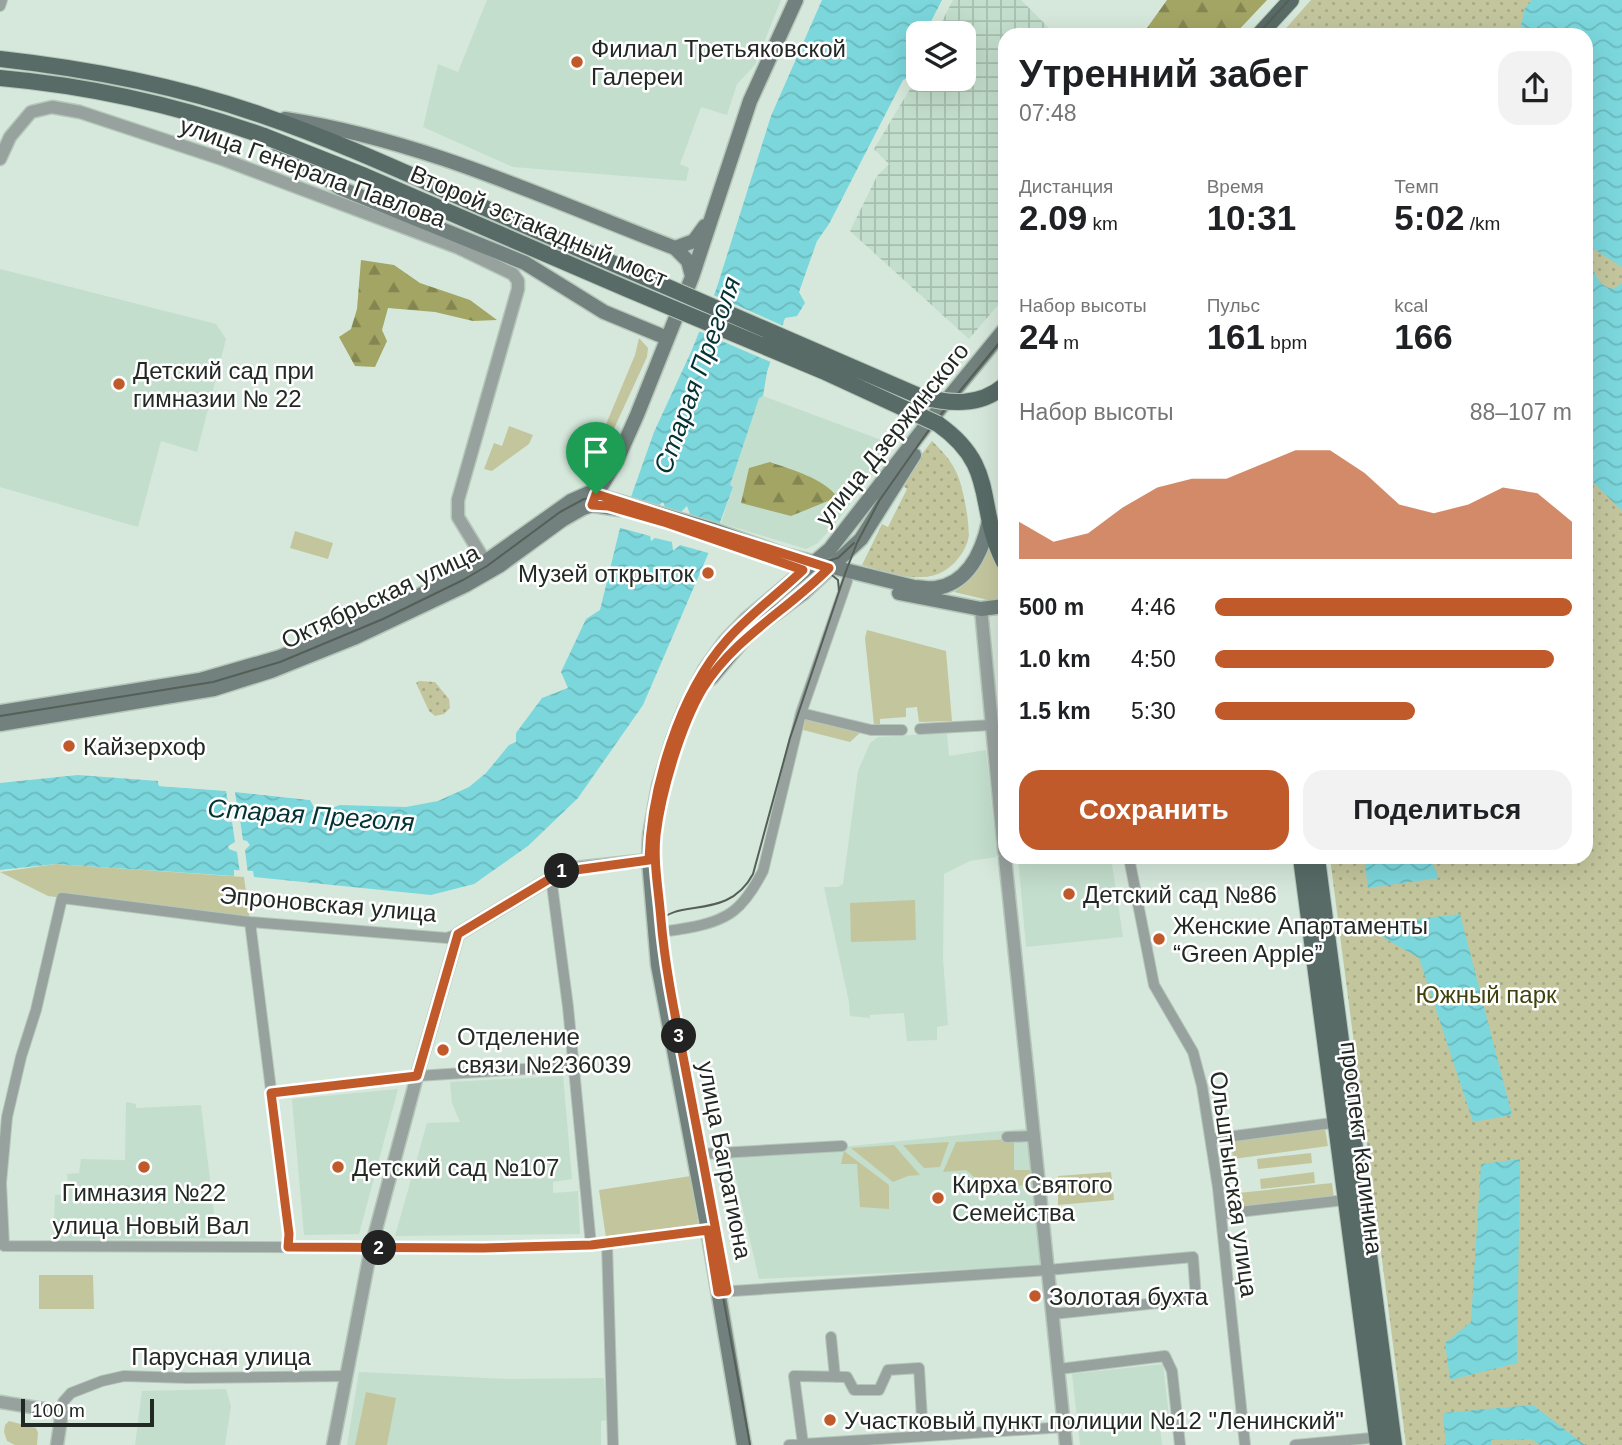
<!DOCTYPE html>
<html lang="ru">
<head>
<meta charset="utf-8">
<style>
  body { margin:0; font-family:Arial,sans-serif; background:#f2f2f2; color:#202124; height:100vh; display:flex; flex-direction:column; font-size:26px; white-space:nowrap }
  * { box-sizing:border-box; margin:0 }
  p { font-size:23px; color:#757577 }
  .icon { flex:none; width:38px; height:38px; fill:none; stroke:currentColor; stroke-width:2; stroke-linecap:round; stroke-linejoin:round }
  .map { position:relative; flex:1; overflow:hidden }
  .details { position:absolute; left:998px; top:28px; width:595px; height:836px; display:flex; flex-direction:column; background:#fff; border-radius:21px; box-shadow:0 7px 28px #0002 }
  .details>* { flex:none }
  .buttons { position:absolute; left:906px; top:21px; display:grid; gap:14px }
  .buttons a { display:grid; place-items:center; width:70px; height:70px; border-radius:14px; background:#fff; box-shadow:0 7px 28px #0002; font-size:35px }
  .scale { position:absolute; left:21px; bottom:18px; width:133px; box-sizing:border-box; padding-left:7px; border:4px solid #222924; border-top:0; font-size:19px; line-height:24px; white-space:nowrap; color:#222924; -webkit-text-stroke:5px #fff; paint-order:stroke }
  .pin { position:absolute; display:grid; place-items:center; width:60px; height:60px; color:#fff; margin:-72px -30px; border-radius:50% 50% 50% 0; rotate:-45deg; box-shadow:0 0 7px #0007 }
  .pin .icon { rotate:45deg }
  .km { position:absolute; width:35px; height:35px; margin:-18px; border-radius:50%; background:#222; color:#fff; font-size:19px; line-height:35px; text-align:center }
  .round { display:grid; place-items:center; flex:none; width:74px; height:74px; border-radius:21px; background:#f2f2f2 }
  .summary { display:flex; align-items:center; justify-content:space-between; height:119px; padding:0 21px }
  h1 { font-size:38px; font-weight:800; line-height:52px }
  .metrics { display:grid; grid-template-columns:repeat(3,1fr); gap:10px; height:119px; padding:7px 21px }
  .metrics div { display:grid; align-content:center }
  .metrics b { font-size:35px; font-weight:800 }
  .metrics small { font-size:19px; font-weight:400 }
  .metrics p { font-size:19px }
  .chart { height:196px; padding:14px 21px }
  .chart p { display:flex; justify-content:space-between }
  .chart svg { width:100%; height:126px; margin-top:7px; fill:#c05a2a; opacity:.7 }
  .action { display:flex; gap:14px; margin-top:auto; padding:14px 21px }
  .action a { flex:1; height:80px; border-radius:21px; background:#c05a2a; color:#fff; font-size:28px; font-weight:800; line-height:80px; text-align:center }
  .action a+a { background:#f2f2f2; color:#202124 }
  ul { padding:0 21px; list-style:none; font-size:23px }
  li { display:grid; grid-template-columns:112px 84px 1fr; align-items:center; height:52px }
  li i { height:18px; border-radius:9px; background:#c05a2a }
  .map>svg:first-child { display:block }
</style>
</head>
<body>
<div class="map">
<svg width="1622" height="1445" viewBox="0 0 1622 1445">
  <defs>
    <pattern id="industrial-grid" width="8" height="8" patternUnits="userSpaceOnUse" patternTransform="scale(1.75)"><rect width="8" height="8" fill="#c3decc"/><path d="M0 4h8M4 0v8" fill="none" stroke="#a7beaf"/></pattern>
    <pattern id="forest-firs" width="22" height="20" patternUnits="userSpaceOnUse" patternTransform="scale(1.75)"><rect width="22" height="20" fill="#a2a563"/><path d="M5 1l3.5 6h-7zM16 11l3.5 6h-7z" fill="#848651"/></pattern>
    <pattern id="park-dots" width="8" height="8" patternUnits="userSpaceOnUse" patternTransform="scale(1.75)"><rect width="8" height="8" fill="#c3c69d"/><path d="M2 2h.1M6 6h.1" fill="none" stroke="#a7aa87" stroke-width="1.8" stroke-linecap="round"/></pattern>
    <pattern id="water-waves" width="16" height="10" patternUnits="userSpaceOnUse" patternTransform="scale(1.75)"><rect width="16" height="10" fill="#7bd7dc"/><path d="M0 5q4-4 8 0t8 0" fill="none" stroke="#6ab9bd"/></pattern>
  </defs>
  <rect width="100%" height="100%" fill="#d5e8db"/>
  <path fill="#c3decc" d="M487,0h294l-26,65 -18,19 -10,31 -26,-8 -21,57 9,4 -3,13 -173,-14 -90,-40 15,-63 20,8z
    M0,269l216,55 10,15 -29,113 -36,-11 -23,86 -138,-40z
    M763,396l129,48 -53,75 -21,24 -12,6 -85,-26 12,-36 -3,-2 29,-88z
    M947,733l2,23 37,-6 11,107 -27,4 -26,13 -1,85 5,66 -11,2v13l-30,1 -3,-28 -34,2v3l-20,-2 -1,-14 -25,-115h14l5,-3 15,-113 12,-28 8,-6z
    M1018,858h93l12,79 -97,10z
    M563,1076l9,103 -19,3v11l25,-2 2,43 -185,2 32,-113 33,-1 -8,-19 -2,-21z
    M398,1089l-39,145 -55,1 -12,-136z
    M126,1102l10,2v4l65,-3 16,133 -164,2 2,-45 14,-1 -2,-20 12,-1 2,-14 44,1z
    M1031,1128l9,138 -281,13 -28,-121z
    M1163,1364l7,61 -10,2 2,18h-82l-8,-71z
    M359,1372l148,7 97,-1 3,42 -6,1v24h-254z
    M226,1389l5,17 -6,39h-90l7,-54z"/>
  <path fill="url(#industrial-grid)" d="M953,0h68l35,35h-52v263l-35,41 -119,-108 27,-55 12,-12 -15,-15 36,-60 16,-10h38v-46h-28z"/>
  <path fill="#c3c69d" d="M639,338l9,10 -1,9 -53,115 -7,7 -3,-2 51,-122z
    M509,426l24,9 -4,9 -37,27 -8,-2 10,-26 8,3z
    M295,531l38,12 -5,16 -38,-11z
    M989,547l8,20 7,7v26l-12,1 -38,-9c18,-12 27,-25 35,-45z
    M867,630l79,21 6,70 -33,1 -2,-15 -11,1v9l-26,2v6h-6l-9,-87z
    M806,717l56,14 -12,11 -47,-12z
    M56,864l188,13 6,45 -202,-26 -48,-24z
    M915,900l1,40 -65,2 -1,-39z
    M1325,1129l3,17 -95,13 -2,-17z
    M1014,1139v31h16l2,14 -43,6 -23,-20 -23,2 13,-30z
    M949,1142l-9,25 -16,1 -21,-23z
    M894,1145l26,30 -12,1 -15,6 -42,-34z
    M844,1151l45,34v24l-29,-2 -3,-43h-16z
    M1311,1153l1,10 -54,6 -1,-10z
    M1111,1172l3,28 -56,5v-29z
    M1314,1172l1,11 -54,6 -1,-10z
    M691,1176l7,48 -92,14 -7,-48z
    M1332,1183l2,16 -94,11 -2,-17z
    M39,1275h54l1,34h-55z
    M366,1392l30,6 -9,47h-32z
    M9,1421l27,7 2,5 -1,12h-22l-8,-4 -3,-9 1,-7z"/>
  <path fill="url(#forest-firs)" d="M1167,0h100l-33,35h-92z
    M361,260l33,5 26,18 50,17 27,20 -24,1 -38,-9 -47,-4 -6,22 5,11 -12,26 -20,-1 -16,-29 12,-8 6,-20z
    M770,462c25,9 50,15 68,35l-47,19 -50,-13 8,-35z"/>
  <path fill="url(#park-dots)" d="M1311,0h311v1445h-216l-76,-587h256v-823h-306z
    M932,441c11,11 20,20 26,35 5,12 13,51 10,64 -5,17 -20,33 -37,36 -24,5 -47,-5 -69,-11l20,-41 6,3 19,-38 -4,-3 12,-23z
    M419,681l16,1 14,17 1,9 -6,6 -9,2 -6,-5 -13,-28z"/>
  <path fill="url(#water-waves)" d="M822,0h120l-17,33h-6v40l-16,7 -74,144 -12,17 -18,51 6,11 -8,13 -12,2 -18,54 -4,24 -4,2 -29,87 3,2 -24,65 -66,153 -65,93 -50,48 -54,38 -43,11 -177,-18 -1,-6 -19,-1v6l-178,-12 -56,6v-87l78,-8 80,6 1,5 60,4 91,10 7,13 23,-8 66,2 32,-6 31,-14 17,-14 23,-28 7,-3v-9l26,-35 26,-10 -7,-16 25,-53 14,-9 20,-82 34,-96 37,-80 25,-62 55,-174z
    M1532,0h90v267l-36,-23v-209h-67l6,-27z
    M1593,269c5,12 8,17 20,20l9,-6v228l-36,-36v-205z
    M1364,858h66l9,20 -71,10z
    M1460,914l52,201 -39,7 -54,-164 -35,-20 -1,-15z
    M1520,1159l-3,204 -67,17 -5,-37 26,-21 10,-158z
    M1533,1405l52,40h-45l-9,-6 -40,1v5h-45l-3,-32z"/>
  <path fill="#d5e8db" d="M711,294l75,33 -13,36 -77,-33z
    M629,496l30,9 4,-3 2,5 16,5 6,-6 3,8 32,10 -10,30 -32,-9 -7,6 -1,-9 -17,-4 -4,3 -1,-5 -33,-9z
    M158,781l151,15 1,4 -75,-8 3,20 5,2 -3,6 3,20 4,1 3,4 -5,5 3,24h-8l-3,-22 -8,-3 -1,-3 7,-4 -3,-20h-5l-3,-4 6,-5 -4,-22 -67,-5z"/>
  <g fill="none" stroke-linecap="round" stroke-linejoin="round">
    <g stroke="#b5c6ba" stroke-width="12">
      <path id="minor" d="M0,6l2,-6
        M801,713l70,17h31
        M920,729l72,-4
        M1129,858l25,127 39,67 9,34 16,102 27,257
        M551,877l17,130 23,238
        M250,922l39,312 -1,13
        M654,932c11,0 22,-2 33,-4 42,-7 56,-19 76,-57l38,-158 46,-132
        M458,934l-11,4 -197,-16 -188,-24 -26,112 -15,47 -14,60 -6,66 3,63 479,2 124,-4 109,-15
        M271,1093l146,-17 155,-10
        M1007,1137l26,-1
        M1212,1139l127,-17
        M702,1154l140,-8
        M1221,1214l124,-14
        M607,1244l6,201
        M718,1292l330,-22 145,-13 3,42 -143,15
        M831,1337l4,40
        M1059,1369l106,-13 7,15 8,74
        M62,1412l1,-10 8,-9 31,-12 22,-5 64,2 157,-2
        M803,1444l-9,-68 53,1 7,13h25l9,-20 31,-2 4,68
        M789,1445l276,-18
        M1295,1445l87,-8"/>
    </g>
    <g stroke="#b5c6ba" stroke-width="15">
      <path id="tertiary" d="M0,159l10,-22 21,-25 21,-5 28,5 142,47 237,89 54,26 5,7v8l-60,211v17l31,51
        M981,609l23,243
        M1005,858l61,587
        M0,1402l62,10 -5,33
        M333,1445l38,-197 46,-172 41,-142 103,-62 14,-4 74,-8"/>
    </g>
    <g stroke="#b5c6ba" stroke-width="17">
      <path id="secondary" d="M285,119c138,21 262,80 390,129l13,13 4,15
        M278,145l62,43 185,75 79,49 63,26
        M675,248l19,-7 11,-15
        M593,500l24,-40 20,-45 55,-138 58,-176 46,-101
        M899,593l82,16 23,-3
        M711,678l32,-38 18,-16 42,-31 58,-54 53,-84
        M0,712l200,-32 80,-23 103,-43 102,-52 86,-61 18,-8 125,37 70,25 130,32c7,0 15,2 22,1 34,-5 47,-39 53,-67
        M0,724l214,-35 57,-18 85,-34 110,-52 33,-19 63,-46 21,-12 9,-3 27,4
        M744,1445l-36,-215 -50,-265 -9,-105 1,-25 9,-49 13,-43 12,-32 21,-41 20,-28 22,-23 83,-70 98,-126 76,-93"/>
    </g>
    <g stroke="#b5c6ba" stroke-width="18">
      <path id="primary" d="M1259,35l32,-35
        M0,59c90,10 179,27 264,57 76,26 148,60 221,92
        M0,78c90,8 179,28 264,58
        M938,424c61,43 37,81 66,138
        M1301,858l77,587
        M1317,858l77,587"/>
    </g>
    <use href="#minor" stroke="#97a19e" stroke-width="10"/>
    <use href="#tertiary" stroke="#97a19e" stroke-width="12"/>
    <use href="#secondary" stroke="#72817d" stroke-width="14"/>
    <use href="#primary" stroke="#586b66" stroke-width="16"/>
    <path stroke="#555f58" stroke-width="2" d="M1257,35l32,-35
      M813,565l25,-7 16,-15
      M0,716l213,-34 67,-20 103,-43 80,-39 24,-14 73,-54 24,-13 10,-1 91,25 143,49 10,8 1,11
      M750,1445l-87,-479 -4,-44c19,-24 69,-1 94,-48l37,-136 56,-167 11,-28 22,-42 54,-77 71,-87"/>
    <g stroke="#b5c6ba" stroke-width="18" stroke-linecap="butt">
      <path id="primary-bridge" d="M264,136l101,40 262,113 196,82 115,53
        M485,208l434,188c30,8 60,11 85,-10"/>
    </g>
    <use href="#primary-bridge" stroke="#586b66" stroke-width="16"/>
  </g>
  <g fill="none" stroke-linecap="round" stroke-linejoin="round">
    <g stroke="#fff" stroke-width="14">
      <path id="route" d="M596,494l233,74c-41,42 -94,69 -126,120 -22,37 -42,104 -47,147 -3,28 3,57 5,85 4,46 13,90 22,136 15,78 30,157 44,235l-9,1 -10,-62 -117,15 -108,3 -195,-1 1,-13 -18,-141 146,-17 41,-142 103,-62 88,-12c2,-71 30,-166 78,-220 23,-26 51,-46 76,-70l-136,-47 -59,-17 -16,-1z"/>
    </g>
    <use href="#route" stroke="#c05a2a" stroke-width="9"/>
  </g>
  <g fill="#c05a2a" stroke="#fff" stroke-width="2.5">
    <circle cx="577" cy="62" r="7"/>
    <circle cx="119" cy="384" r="7"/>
    <circle cx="708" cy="573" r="7"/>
    <circle cx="69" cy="746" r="7"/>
    <circle cx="1069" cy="894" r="7"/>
    <circle cx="1159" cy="939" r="7"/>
    <circle cx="443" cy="1050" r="7"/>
    <circle cx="144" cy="1167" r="7"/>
    <circle cx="338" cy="1167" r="7"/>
    <circle cx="938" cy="1198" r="7"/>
    <circle cx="1035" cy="1296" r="7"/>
    <circle cx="830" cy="1420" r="7"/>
  </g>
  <g text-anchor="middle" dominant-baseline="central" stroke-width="5" stroke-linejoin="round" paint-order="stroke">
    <g font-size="24" fill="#222924" stroke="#fff" text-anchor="start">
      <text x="591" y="48">Филиал Третьяковской<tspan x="591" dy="28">Галереи</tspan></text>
      <text x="133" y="370">Детский сад при<tspan x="133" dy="28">гимназии № 22</tspan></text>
      <text x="694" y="573" text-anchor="end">Музей открыток</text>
      <text x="83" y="746">Кайзерхоф</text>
      <text x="1083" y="894">Детский сад №86</text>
      <text x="1173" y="925">Женские Апартаменты<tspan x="1173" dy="28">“Green Apple”</tspan></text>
      <text x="457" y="1036">Отделение<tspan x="457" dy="28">связи №236039</tspan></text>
      <text x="352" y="1167">Детский сад №107</text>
      <text x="952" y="1184">Кирха Святого<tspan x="952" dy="28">Семейства</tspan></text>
      <text x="144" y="1192" text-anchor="middle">Гимназия №22</text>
      <text x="1049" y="1296">Золотая бухта</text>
      <text x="844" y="1420">Участковый пункт полиции №12 "Ленинский"</text>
    </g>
    <g font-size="24" fill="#222924" stroke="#fff">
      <text transform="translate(313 172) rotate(20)">улица Генерала Павлова</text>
      <text transform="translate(539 226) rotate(23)">Второй эстакадный мост</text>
      <text transform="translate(892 434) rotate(-51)">улица Дзержинского</text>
      <text transform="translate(380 596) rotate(-25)">Октябрьская улица</text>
      <text transform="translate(328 904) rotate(5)">Эпроновская улица</text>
      <text transform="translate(1362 1148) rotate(83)">проспект Калинина</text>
      <text transform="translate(725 1160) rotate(79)">улица Багратиона</text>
      <text transform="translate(1234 1184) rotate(82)">Ольштынская улица</text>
      <text x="151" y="1225">улица Новый Вал</text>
      <text x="221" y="1356">Парусная улица</text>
    </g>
    <g font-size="24" fill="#40410c" stroke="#fff">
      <text x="1486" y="994">Южный парк</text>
    </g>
    <g font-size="26" font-style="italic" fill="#043335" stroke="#fff">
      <text transform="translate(697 375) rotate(-70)">Старая Преголя</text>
      <text transform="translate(311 815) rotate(4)">Старая Преголя</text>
    </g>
  </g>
</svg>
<div class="buttons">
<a><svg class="icon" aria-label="layers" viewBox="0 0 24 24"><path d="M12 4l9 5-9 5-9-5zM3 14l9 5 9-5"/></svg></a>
</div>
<div class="scale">100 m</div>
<div class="pin" style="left:596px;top:494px;background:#1e9e55"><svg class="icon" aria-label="arrive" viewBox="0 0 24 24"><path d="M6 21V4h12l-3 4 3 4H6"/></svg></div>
<b class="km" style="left:562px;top:871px">1</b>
<b class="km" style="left:379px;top:1248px">2</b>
<b class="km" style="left:679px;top:1036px">3</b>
<section class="details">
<div class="summary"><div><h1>Утренний забег</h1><p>07:48</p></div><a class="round"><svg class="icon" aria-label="share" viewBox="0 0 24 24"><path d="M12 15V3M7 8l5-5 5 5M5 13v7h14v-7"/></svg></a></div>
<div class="metrics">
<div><p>Дистанция</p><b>2.09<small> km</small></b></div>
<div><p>Время</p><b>10:31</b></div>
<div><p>Темп</p><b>5:02<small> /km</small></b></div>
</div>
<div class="metrics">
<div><p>Набор высоты</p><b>24<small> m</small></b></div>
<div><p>Пульс</p><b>161<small> bpm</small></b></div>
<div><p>kcal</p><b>166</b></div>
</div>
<div class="chart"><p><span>Набор высоты</span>88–107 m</p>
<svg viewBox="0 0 160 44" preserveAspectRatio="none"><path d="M0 44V31L10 38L20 35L30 26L40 19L50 16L60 16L70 11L80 6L90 6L100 14L110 25L120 28L130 25L140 19L150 21L160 31V44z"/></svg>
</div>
<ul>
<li><b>500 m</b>4:46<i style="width:100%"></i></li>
<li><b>1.0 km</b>4:50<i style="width:95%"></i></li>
<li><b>1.5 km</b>5:30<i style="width:56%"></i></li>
</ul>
<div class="action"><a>Сохранить</a><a>Поделиться</a></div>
</section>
</div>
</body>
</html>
